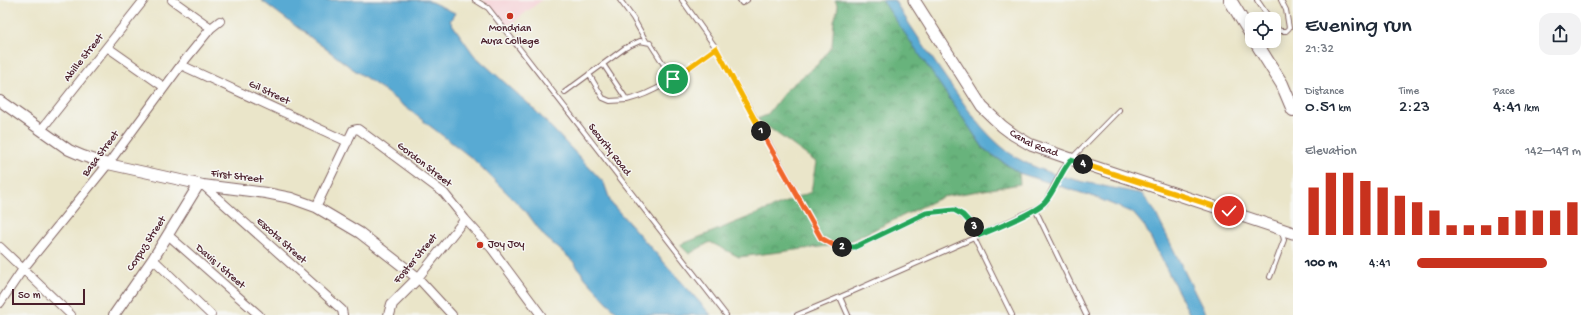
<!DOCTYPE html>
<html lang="en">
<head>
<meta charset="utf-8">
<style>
  body { margin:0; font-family:"Gochi Hand",sans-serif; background:#f2f2f3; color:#1f2937; height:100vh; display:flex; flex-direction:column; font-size:15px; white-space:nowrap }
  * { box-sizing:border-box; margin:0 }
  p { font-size:13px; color:#747a83 }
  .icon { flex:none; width:22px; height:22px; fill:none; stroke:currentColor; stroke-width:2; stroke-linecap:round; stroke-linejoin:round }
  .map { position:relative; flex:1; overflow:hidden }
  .details { display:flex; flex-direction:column; background:#fff; width:300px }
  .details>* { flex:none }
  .tools { position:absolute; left:1245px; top:12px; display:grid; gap:8px }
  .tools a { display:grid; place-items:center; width:36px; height:36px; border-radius:8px; background:#fff; box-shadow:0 2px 10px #0003; font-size:20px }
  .scale { position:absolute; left:12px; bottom:10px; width:73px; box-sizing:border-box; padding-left:4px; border:2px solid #4a1f2b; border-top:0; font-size:11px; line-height:14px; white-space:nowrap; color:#4a1f2b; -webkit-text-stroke:3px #f6f6f2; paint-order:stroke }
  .pin { position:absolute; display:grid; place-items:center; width:34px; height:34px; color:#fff; margin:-17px; border:2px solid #fff; border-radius:50%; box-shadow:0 1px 4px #0007 }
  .km { position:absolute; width:20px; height:20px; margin:-10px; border-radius:50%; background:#222; color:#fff; font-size:11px; line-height:20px; text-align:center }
  .round { display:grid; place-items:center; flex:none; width:42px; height:42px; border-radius:12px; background:#f2f2f3 }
  .overview { display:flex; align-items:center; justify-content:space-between; height:68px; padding:0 12px }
  h1 { font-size:22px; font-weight:600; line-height:30px }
  .metrics { display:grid; grid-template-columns:repeat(3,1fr); gap:6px; height:68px; padding:4px 12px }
  .metrics div { display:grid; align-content:center }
  .metrics b { font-size:17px; font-weight:600 }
  .metrics small { font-size:11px; font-weight:400 }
  .metrics p { font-size:11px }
  .chart { height:112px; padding:8px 12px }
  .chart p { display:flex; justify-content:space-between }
  .chart svg { width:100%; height:72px; margin-top:4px; stroke:#c8321e; stroke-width:6 }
  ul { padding:0 12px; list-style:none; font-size:13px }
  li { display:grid; grid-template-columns:64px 48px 1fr; align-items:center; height:30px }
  li i { height:10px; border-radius:5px; background:#c8321e }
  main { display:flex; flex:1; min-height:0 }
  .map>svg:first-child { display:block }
</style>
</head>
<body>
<main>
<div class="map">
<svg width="1293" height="315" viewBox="0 0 1293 315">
  <defs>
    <pattern id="forest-crowns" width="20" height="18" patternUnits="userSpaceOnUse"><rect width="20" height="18" fill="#67b37c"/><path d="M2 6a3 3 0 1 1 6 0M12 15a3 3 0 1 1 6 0" fill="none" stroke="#579166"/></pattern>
  </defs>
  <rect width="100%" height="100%" fill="#f6f6f2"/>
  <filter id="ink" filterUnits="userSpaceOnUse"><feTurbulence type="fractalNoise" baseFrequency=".025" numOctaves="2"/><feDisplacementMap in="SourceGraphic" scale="8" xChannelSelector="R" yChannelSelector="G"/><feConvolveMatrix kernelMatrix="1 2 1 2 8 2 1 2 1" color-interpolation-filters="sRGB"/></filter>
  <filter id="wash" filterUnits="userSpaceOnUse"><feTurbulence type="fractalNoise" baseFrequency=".012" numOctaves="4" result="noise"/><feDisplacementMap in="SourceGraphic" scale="16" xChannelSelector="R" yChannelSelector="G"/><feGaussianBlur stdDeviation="0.9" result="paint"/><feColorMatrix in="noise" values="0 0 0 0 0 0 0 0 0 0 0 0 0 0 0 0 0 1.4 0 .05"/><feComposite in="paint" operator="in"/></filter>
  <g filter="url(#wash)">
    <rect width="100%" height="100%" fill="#eae5c9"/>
    <path fill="#f6cfd5" d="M482,0h60l-35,27 -18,-22z"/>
    <path fill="url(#forest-crowns)" stroke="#586954" d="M835,0h48l101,149 35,24 1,11 -78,13 -98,47 -105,13 -29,-15 -21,12 -9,-9 131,-53 5,-30 -59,-43 10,-4 20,-26 30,-24 15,-19 2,-24 4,-15z"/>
    <path fill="#58aad3" stroke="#51647f" d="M261,0h166l28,13 -5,8 24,34 57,51 73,77 7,20 100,112h-92l-33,-36 -14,-19 -28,-24 -17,-23 -54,-54 -95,-73 -28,-19z
      M882,0h12c20,32 41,63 63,94 17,24 34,48 60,64 36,21 85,27 125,36l12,16 52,105h-16l-45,-88 -12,-14 -36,-15 -78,-25 -35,-24z"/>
  </g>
  <g filter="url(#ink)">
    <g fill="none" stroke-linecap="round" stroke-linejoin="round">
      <g stroke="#826462" stroke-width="6">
        <path id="service" d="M475,0l13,8 238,307
          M620,0l13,18 13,23
          M740,0l2,3 5,-3
          M1257,0l13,19
          M1274,25l6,6h6l3,-3 -3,-18 -5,-10
          M716,48l105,190 16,9h18l71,-34 29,-3 16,12 9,13
          M603,64l24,36c34,-8 61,-32 89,-52l-34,-48
          M589,74l14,24 7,3 17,-1
          M565,92l60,-44 15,-7 10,2 23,36
          M1035,209l51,106
          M974,238l38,77
          M1270,277l14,-37 -2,-9
          M797,315l43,-18
          M848,315l-8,-18 134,-59 61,-29 10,-6 18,-34 8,-10 48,-49"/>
      </g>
      <g stroke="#826462" stroke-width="10">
        <path id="minor" d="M172,0l39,28
          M107,47l57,40
          M181,65l167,77
          M41,130l103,-130
          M203,185l139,125 1,5
          M316,207l37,-77 5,-1 86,64 21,26 27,30 49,66
          M168,235l91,80
          M0,247l71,68
          M153,259l58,56
          M0,303l23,-34 85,-105 73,-99 30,-37 9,-7
          M452,315l-34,-37 47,-59"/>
      </g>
      <g stroke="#826462" stroke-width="12">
        <path id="tertiary" d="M0,101l69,49 14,6 25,8 95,21 63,8 25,5 25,9 44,26 58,45 -26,26 -3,11
          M114,315l39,-56 46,-75"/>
      </g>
      <g stroke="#826462" stroke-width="13">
        <g id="secondary">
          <path id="s1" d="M914,0l68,107 20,19 12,9 17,10 40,14 222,74"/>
        </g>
      </g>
      <g stroke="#826462" stroke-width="14">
        <path id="primary" d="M1230,0l22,36
          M1255,41l27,43 11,26"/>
      </g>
      <use href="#service" stroke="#fff" stroke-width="4"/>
      <use href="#minor" stroke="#fff" stroke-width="8"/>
      <use href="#tertiary" stroke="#fff" stroke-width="10"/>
      <use href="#secondary" stroke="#fff" stroke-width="11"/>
      <use href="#primary" stroke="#fff" stroke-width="12"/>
    </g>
  </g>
  <g fill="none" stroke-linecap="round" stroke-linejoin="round" filter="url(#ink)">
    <g stroke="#fff" stroke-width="8">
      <path id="split-1" d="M673,79l43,-31 45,83"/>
    </g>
    <g stroke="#fff" stroke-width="8">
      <path id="split-2" d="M761,131l60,107 16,9h5"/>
    </g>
    <g stroke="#fff" stroke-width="8">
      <path id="split-3" d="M842,247h13l71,-34 28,-3 9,5 11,12"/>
    </g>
    <g stroke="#fff" stroke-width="8">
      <path id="split-4" d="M974,227l6,8c14,-6 57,-23 65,-33 11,-13 15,-29 26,-42l12,4"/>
    </g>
    <g stroke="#fff" stroke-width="8">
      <path id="split-5" d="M1083,164l146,47"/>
    </g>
    <use href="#split-1" stroke="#f5b400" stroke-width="5"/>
    <use href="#split-2" stroke="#f0652b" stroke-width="5"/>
    <use href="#split-3" stroke="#22a559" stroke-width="5"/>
    <use href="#split-4" stroke="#22a559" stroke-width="5"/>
    <use href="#split-5" stroke="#f5b400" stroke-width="5"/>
  </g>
  <g fill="#c8321e" stroke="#f6f6f2" stroke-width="1.5">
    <circle cx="510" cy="16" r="4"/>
    <circle cx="480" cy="245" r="4"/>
  </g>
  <g text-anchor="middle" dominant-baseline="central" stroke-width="3" stroke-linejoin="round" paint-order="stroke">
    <g font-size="11" fill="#4a1f2b" stroke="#f6f6f2">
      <text x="510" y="29">Mondrian<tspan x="510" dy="13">Aura College</tspan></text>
      <text x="488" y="245" text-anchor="start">Joy Joy</text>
    </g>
    <g font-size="11" fill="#4a1f2b" stroke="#f6f6f2">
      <text transform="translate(84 58) rotate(-52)">Abille Street</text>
      <text transform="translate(269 93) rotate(25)">Gil Street</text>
      <text stroke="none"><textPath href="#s1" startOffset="191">Canal Road</textPath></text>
      <text transform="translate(609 150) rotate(52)">Security Road</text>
      <text transform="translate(101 154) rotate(-53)">Basa Street</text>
      <text transform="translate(424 165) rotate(38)">Gordon Street</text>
      <text transform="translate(237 177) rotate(7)">First Street</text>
      <text transform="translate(281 241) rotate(42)">Escota Street</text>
      <text transform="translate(147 244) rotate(-57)">Corpuz Street</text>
      <text transform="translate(416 259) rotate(-50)">Foster Street</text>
      <text transform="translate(220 267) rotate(41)">Davis I Street</text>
    </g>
  </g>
</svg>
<div class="tools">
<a><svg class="icon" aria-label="locate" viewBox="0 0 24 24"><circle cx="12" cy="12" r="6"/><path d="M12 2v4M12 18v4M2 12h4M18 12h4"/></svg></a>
</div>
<div class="scale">50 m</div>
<div class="pin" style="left:673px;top:79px;background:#1e9e55"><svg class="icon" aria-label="arrive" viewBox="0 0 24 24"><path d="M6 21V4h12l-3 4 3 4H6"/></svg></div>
<div class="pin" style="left:1229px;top:211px;background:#d93025"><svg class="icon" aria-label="check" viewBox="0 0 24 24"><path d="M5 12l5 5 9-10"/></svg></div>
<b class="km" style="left:761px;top:131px">1</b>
<b class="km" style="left:842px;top:247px">2</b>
<b class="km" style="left:974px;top:227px">3</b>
<b class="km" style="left:1083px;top:164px">4</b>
</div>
<section class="details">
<div class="overview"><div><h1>Evening run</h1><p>21:32</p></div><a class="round"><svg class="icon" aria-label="share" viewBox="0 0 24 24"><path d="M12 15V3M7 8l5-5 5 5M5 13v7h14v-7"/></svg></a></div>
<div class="metrics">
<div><p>Distance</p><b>0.51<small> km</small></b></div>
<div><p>Time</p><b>2:23</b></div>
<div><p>Pace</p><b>4:41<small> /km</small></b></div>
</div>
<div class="chart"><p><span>Elevation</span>142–149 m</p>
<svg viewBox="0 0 160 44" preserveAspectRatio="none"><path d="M5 44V15M15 44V6M25 44V6M35 44V11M45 44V15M55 44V20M65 44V24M75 44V29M85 44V38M95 44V38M105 44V38M115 44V33M125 44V29M135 44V29M145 44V29M155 44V24"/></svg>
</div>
<ul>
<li><b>100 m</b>4:41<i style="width:79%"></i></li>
</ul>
</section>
</main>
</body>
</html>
